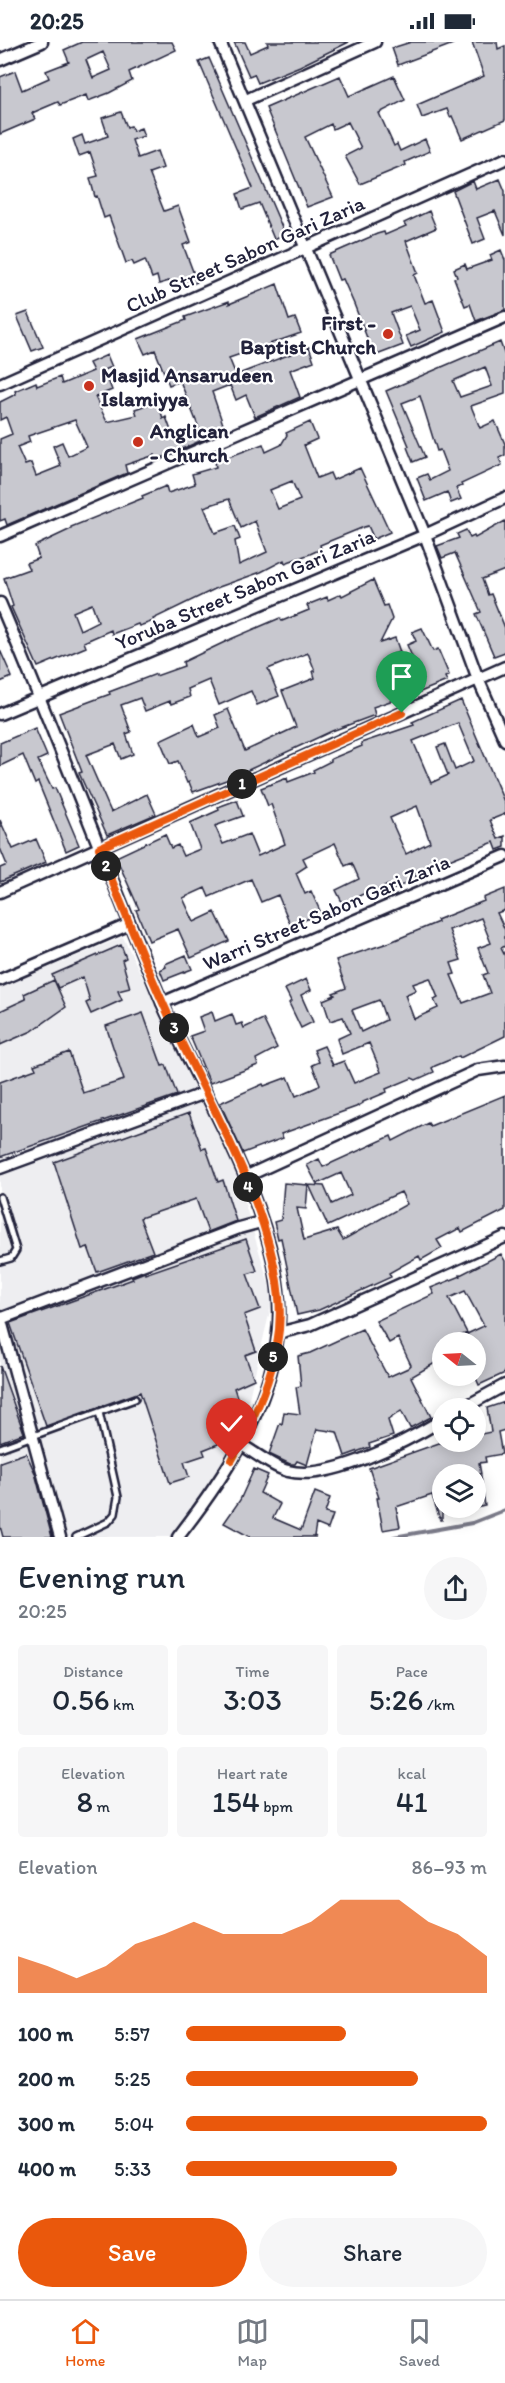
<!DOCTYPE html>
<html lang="en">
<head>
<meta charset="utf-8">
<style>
  body { margin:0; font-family:Itim,sans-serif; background:#f6f6f7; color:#1f2937; height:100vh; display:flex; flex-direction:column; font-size:22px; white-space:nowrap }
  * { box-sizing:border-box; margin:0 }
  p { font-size:20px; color:#747a83 }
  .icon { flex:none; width:33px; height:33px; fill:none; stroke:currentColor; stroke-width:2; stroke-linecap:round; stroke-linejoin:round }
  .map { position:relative; height:1495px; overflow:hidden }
  .sheet { display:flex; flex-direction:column; background:#fff; flex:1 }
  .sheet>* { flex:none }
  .needle { width:39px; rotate:288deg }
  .controls { position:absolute; left:432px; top:1290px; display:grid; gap:12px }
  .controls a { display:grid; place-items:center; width:54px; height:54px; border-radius:50%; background:#fff; box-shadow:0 3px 15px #0003; font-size:30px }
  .pin { position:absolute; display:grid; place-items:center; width:51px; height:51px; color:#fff; margin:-62px -26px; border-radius:50% 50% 50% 0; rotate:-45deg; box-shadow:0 0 6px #0007 }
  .pin .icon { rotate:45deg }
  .km { position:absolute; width:30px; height:30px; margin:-15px; border-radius:50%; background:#222; color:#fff; font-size:16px; line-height:30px; text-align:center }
  .round { display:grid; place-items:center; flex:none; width:63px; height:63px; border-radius:32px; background:#f6f6f7 }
  .summary { display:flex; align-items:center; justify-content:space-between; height:102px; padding:0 18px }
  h1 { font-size:33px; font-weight:600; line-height:45px }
  .metrics { display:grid; grid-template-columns:repeat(3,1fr); gap:9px; height:102px; padding:6px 18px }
  .metrics div { display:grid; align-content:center; border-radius:6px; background:#f6f6f7; text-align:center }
  .metrics b { font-size:30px; font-weight:600 }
  .metrics small { font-size:16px; font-weight:400 }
  .metrics p { font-size:16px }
  .chart { height:168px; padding:12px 18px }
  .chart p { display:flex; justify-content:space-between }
  .chart svg { width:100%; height:108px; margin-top:6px; fill:#ea580c; opacity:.7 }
  .cta { display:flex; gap:12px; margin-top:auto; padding:12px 18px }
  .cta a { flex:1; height:69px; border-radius:36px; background:#ea580c; color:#fff; font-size:24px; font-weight:600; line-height:69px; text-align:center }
  .cta a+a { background:#f6f6f7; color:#1f2937 }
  ul { padding:0 18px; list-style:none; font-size:20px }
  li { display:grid; grid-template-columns:96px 72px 1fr; align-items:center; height:45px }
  li i { height:15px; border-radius:8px; background:#ea580c }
  .status { display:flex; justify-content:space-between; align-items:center; height:42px; padding:0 30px; background:#fff; direction:ltr }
  .status svg { height:16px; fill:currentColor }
  .tab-bar { display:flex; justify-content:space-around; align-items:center; height:84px; border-top:2px solid #e0e1e3; background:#fff; font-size:16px; color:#747a83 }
  .tab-bar a { display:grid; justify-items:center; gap:3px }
  .tab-bar .current { color:#ea580c }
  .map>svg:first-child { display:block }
</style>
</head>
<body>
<div class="status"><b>20:25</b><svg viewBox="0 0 49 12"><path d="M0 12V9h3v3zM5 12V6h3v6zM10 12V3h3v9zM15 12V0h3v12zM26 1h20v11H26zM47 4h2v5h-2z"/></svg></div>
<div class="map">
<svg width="505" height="1495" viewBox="0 0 505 1495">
  <rect width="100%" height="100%" fill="#fff"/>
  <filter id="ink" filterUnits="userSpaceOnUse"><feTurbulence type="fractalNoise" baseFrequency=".0167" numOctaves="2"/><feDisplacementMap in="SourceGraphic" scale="12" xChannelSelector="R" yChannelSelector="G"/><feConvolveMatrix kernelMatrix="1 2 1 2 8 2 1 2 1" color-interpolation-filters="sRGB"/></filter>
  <g filter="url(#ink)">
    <path fill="#eeeef1" d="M123,895l111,230 39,131 -33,137 -67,102h-173v-549z"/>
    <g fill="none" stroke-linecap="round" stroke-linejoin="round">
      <path stroke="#7a7a88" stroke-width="4" d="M394,1495l78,-14 33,-13"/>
    </g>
    <path fill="#c8c8cf" stroke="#22223b" stroke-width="1.5" fill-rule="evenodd" d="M82,0h90l4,8 -47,22 3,9 -23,12 -21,8 -2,-6 -26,10 -2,-3 -26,11 3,6 -35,15v-57l15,-6 7,19 27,-12 -3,-7 23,-9 -5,-12zM103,10l8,18 -18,8 -7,-18z
      M234,0h11l5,11 18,-8 -1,-3h82l-49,24 -42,17 -4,-9 -5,2z
      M411,0h42v2l-55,21 -6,-17z
      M472,0h25l1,7 7,-3v74l-43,19 -10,-23 -2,1 -3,-8 -25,9 -5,-13 67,-29z
      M209,16l76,176 -11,5 -15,-36 -17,6 -5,-15 16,-6 -54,-126z
      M340,34l9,20 45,-20 11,24 -26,13 15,33 3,-2 3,7 25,-12 5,12 -25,11 1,3 -46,19 -15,-28 16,-8 -13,-26 -15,7 -2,-5 -26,13 28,60 -26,10 -41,-99z
      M121,70l6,15 4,-1 2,5 8,-3 3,8 -12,4 6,18 19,-7 6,17 -14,5 15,38 14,-5 13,36 -8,3 14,37 -24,9 -4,-10 -10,3 -2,-8 -5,2 -7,-18 -11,5 -2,-4 -6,2 -17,-47 -5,2 -7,-22 -2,1 -5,-19 8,-2 -8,-24 -11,4 -6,-17 9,-4 3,9 23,-8 -6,-18z
      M500,137l5,12v44l-10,-24 -18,7 8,21 -12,5 -20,-53 20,-10 3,8z
      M429,169l7,17 -30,13 12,32 -4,2 11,28 8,-3 12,32 -34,15 -5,-11 14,-6 -10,-24 -19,7 12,32 -29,11 -20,-52 -11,-25 -4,1 -10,-25 48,-21 7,-2 1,3 21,-9 -2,-3z
      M501,208l4,10v50l-29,11 -6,-17 -5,2 -11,-28 3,-1 -3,-8 11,-5 2,5 25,-9 -2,-5z
      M277,242l12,36 6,-2 6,15 -72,25 7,17 73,-28 5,14 -24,9 10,27 -45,20 -9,-22 -10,5 -6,-15 -18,7 13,38 -68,30 -2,-5 -30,10 2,8 -120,52 -2,-6 -5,2v-82l12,-5 -6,-17 -6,3v-18l16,-8 -1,-3 21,-9 1,4 23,-9 2,7 31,-13 -4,-8 18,-8 5,12 -8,3 8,20 -17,7 12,25 30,-7 -2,-6 23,-8 5,18 3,-2 8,22 25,-11 -19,-47 -11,4 -14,-35 -10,4 -7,-15 48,-19 -1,-3 44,-16v3zM75,378l12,27 -19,9 -6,-14 -9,4 8,20 -25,10 -5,-13 -6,2 -8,-18 13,-5 -2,-6z
      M28,270l15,35 -11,4 -15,-35z
      M500,300l5,14v38l-34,12 9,22 15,-7 10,23v11l-6,3 3,7 -41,19 1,2 -6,2 5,11 -10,4 -4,-11 -21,9 -9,-23 10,-4 3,6 18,-9 -8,-21 -3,1 -17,-55 -18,7 23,54 -12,5 -6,-15 2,-1 -23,-55zM485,325l7,19 -32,11 -7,-16z
      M310,380l7,17 -13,6 13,33 13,-5 3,7 27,-12 30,64 -16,7 -6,-13 -4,1 -44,18 1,4 -11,5 -25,9 -1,-3 -23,12 -42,15 -66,32 1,2 -15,5 -1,-2 -26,10 -1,-4 -27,12 2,5 -48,20 -27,-60 2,-1 -9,-28 25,-9 -3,-6 13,-5 -4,-12 36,-17v-2l72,-29 -1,-2 24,-10 2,7 27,-9 -3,-10 24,-7 -1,-5 48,-18 3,8 15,-7 6,-10 -1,-2zM292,439l8,19 -22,9 -8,-19zM229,457l12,29 14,-7 12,31 -28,13 -4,-24 5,-2 -5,-13 -20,7 -11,-26zM92,562l6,17 -18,9 -7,-18z
      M505,479v49l-23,9 6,16 3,-1 14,34v24l-11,4 -18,-42 5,-2 -26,-59 -13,5 -5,-12 22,-8 -2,-4 9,-4 4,8 4,-2 1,2z
      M373,538l11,26 3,-1 5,14 -12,24 15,-5 5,14 -9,3 8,18 17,-7 -9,-21 9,-4 -4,-9 10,-4 11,23 5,-2 11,26 -4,2 2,4 -44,18 -1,-2 -29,10 2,8 -43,16 -103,48 -36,13 -4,-10 -2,1 -9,-22 -8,3 -10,-24 34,-16 5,13 21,-9 -5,-13 13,-6 17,42 51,-24 -14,-36 33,-13 -2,-7h2l-7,-18 -40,16 11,27 -22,9 -6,-14 -32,14 -10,-25 -21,9 2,8 -19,7 -1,-3 -25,10 -5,-13 -19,7 10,27 -5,2 7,20 -12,5 -6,-15 -29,11 25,57 36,-18 9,20 -49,21 -28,-62 3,-1 -23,-59 51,-19 -1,-2 47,-18v2l28,-10 -1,-4 48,-23 49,-21 2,3 27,-11 -2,-5 20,-8 1,3 13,-6 1,2z
      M0,608l12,27 -12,5z
      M461,658l44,104v10l-15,6 8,19 7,-3v11l-8,3 -3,-8 -55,22 -1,-2 -24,11 3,5 -27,13 -2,-6 -22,10 -1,-2 -22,11 -7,-14 23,-11 -7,-16 -7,3 -10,-23 -32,15 4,8 -11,7 9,21 6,-3 10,22 -30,13 -13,-31 -17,7 -10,-23 -42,18 -4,-9 -22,10 11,24 21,-10 14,29 -38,17 -13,-29 -29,12 -13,-31 3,-1 -23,-52 49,-23 6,14 7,-3 5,11 17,-7 -10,-26 29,-13 -1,-3 19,-7 6,16 -28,10 8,18 26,-10 9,22 27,-12 -14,-40 -3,2 -7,-18 26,-10 1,4 26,-10 -1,-2 18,-9v-2l31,-13 -1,-3 53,-18 -2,-3zM458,681l16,38 -19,9 -10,-26 -8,3 11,28 -17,8 -18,-42zM417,764l13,36 -24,12 -16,-36z
      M35,686l12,28 -9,4 14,29 3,-1 24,57 -13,6 -28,-69 -3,2 -12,-29 -23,11v-23z
      M0,778l13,29 23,-10 10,23 -46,20v-14l7,-3 -7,-17z
      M505,847v21l-8,3 8,17v16l-4,2 4,8v80l-45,22 -1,-2 -24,10 -3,2 2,4 -18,8 -4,-2 -26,11 1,3 -24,10v1l-7,4 -75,27 2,4 -40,15 -23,-50 43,-19 1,2 24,-9 8,19 21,-9 3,-3 -8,-19 7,-3 -5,-12 10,-4 9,19 11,-4 10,22 27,-11 -12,-29 -27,11 -5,-15 13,-6 -7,-16 -13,4 -7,-21 12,-5 -2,-2 13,-5 -10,-28 52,-17 50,-21 -1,-2 47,-19 -1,-3zM481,876l10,25 -13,5 10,25 -5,2 7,18 -27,10 -12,-28 4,-1 -4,-11 10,-3 -12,-30zM430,936l8,20 -4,2 4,8 -24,11 -9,-24 11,-5 -3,-6zM379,958l7,20 -25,12 -9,-22z
      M121,903l5,13 -4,2 8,28 -12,3 4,9 -31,14 -5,-11 4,-2 -7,-24 -25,11 -6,-13z
      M186,913l6,14 -28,11 -4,-10 6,-3 -1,-3z
      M306,937l5,11 -10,5 12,27 -12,6 -12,-25 2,-2 -6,-12z
      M54,938l12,27 -34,24 -32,14v-34l26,-12 -2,-5z
      M212,970l3,9 17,-7 4,11 6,-2 2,5 19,-9 14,29 -21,11 2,6 -48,18 -20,-47 14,-5 -5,-14z
      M143,971l19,53 4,-1 11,30 -177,62v-75l36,-13 -2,-4 35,-13 14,41 41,-13 -18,-54z
      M505,1053v115l-43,22 -2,-4 -23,12 5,8 -21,12 -2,-4 -30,17 2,4 -72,33 -22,5 -16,-77 -3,1 -4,-17 7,-2 3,-37 24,2 -2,24 -9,-1 7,32 33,-10 6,10 64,-36 -6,-12 -73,34 -19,-41 15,1 8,18 19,-9 -10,-22 -24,11 -10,-19 12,-6 4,8 68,-31 2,5 35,-18 2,3z
      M189,1071l13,36 4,-1 12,34 5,-2 13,41 -28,11 -12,-33 -56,19 13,34 -56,20 -9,-25 -6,2 -28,-87z
      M246,1197l11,32 -10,3 13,35 -16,6 12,36 -11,4 9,24 -20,9 5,15 -7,3 3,7 -24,9 7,22 -15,6 2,5 -21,7 5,15 -19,6 -30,-91 -94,34 -36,-103 123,-44 -1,-2 13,-5v2z
      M501,1212l4,7v112l-26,12 -3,-7v-9l5,-3 -5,-12v-12h-6l-3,-8 17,-8 -19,-35 -16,7 18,35 -20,9h-5v17l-31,18 20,40 -21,11 -9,-17 -13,9 5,16 -24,8 1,3 -25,9 -8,-24 -20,-3 -10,36 -10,-4 -2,3h-5l-21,-10 11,-31 2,1 2,-12 16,2 -4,-27 5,-1 -3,-30 12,-3 52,-24 26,48 20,-9 3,-3 -13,-27 -9,5 -13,-22 58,-27 -3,-6 30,-12 -1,-1z
      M0,1324l24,67 -24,9z
      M505,1360v28l-7,2 4,22 -17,3 1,5 -7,1 2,11h-39v46h-2l-8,-25 -36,12 4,20 -17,3 -6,-32h2l-10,-30 70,-25 37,-1v-7l15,-3 -4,-24z
      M26,1411l9,20 17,64h-49l-3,-11v-64z
      M254,1427l14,6 -8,18 20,11 -7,14 28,12 14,-38 15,6 -5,15 8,2 -5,14 -12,-5 -2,12 2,1h-66l-26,-14 16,-23z
      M481,1434l4,30 -9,2v-31z"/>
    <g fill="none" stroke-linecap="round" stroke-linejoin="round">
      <g stroke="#22223b" stroke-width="10">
        <path id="lane" d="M0,1155l16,53 -5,8 -11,3
          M0,1406l135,-49
          M76,1495l32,-15 7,-8 3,-17 -19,-85"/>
      </g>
      <g stroke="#22223b" stroke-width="15">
        <path id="street" d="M220,0l205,493 53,144 27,61
          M0,18l42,-18
          M246,58l129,-58
          M0,342l505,-225
          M0,494l505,-219
          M0,561c56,131 106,265 161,397 40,95 130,229 117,333 -8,76 -54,145 -100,204
          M0,672l425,-179 80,-37
          M0,850l505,-225
          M0,938l130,-56
          M162,961l343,-147
          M0,1126l205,-75
          M245,1135l233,-107 27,-4
          M0,1275l60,220
          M0,1277l239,-91 22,-6
          M278,1291l32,-8 195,-88
          M463,1366l42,-23
          M240,1402c14,8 34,24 48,27 41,11 119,-30 154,-51"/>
      </g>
      <use href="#lane" stroke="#fff" stroke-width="5"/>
      <use href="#street" stroke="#fff" stroke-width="10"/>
    </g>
  </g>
  <g fill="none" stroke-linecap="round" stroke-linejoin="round" filter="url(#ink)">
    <g stroke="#fff" stroke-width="12">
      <path id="route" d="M232,1418c26,-49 53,-106 47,-163 -10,-100 -76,-203 -116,-294 -23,-51 -43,-103 -64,-155l303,-135"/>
    </g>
    <use href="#route" stroke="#ea580c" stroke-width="8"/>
  </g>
  <g fill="#c8321e" stroke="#fff" stroke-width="2">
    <circle cx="388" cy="292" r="6"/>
    <circle cx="89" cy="344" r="6"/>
    <circle cx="138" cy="400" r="6"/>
  </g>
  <g text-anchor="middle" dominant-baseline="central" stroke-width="4.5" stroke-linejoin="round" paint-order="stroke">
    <g font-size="21" fill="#22223b" stroke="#fff">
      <text transform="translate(245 212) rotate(-24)">Club Street Sabon Gari Zaria</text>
      <text transform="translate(245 547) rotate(-23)">Yoruba Street Sabon Gari Zaria</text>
      <text transform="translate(326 870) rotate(-23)">Warri Street Sabon Gari Zaria</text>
    </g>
    <g font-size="21" font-weight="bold" fill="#22223b" stroke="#fff" text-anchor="start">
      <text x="376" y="280" text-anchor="end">First -<tspan x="376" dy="24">Baptist Church</tspan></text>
      <text x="101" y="332">Masjid Ansarudeen<tspan x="101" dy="24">Islamiyya</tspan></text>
      <text x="150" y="388">Anglican<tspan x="150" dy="24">- Church</tspan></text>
    </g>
  </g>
</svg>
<div class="controls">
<a><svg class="needle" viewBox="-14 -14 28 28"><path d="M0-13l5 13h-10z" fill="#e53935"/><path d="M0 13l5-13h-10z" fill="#747a83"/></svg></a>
<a><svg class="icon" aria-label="locate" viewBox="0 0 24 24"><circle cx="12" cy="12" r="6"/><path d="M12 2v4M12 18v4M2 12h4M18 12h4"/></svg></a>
<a><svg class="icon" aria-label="layers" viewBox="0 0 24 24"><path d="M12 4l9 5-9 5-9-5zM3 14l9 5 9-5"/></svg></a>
</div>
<div class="pin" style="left:402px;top:671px;background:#1e9e55"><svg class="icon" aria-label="arrive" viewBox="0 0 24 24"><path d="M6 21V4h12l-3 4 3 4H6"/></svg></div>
<div class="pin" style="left:232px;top:1418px;background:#d93025"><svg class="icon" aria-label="check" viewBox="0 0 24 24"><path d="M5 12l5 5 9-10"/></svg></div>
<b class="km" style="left:242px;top:742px">1</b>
<b class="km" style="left:106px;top:824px">2</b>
<b class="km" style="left:174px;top:986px">3</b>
<b class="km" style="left:248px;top:1145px">4</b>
<b class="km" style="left:273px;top:1315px">5</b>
</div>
<section class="sheet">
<div class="summary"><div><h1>Evening run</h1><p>20:25</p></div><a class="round"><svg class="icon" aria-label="share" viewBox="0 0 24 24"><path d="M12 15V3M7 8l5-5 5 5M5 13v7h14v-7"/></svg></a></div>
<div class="metrics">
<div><p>Distance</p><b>0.56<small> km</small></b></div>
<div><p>Time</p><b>3:03</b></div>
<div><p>Pace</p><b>5:26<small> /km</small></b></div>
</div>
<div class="metrics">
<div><p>Elevation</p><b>8<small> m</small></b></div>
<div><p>Heart rate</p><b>154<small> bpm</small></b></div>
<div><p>kcal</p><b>41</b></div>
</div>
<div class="chart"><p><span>Elevation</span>86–93 m</p>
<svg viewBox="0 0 160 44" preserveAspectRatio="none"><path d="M0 44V29L10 33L20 38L30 33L40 24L50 20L60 15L70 20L80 20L90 20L100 15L110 6L120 6L130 6L140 15L150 20L160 29V44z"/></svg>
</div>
<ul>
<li><b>100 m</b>5:57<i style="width:53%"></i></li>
<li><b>200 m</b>5:25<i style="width:77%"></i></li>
<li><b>300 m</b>5:04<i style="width:100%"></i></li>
<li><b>400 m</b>5:33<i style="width:70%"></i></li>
</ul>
<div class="cta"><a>Save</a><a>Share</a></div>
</section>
<nav class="tab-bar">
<a class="current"><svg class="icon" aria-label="home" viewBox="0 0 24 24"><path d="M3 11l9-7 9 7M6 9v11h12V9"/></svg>Home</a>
<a><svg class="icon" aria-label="map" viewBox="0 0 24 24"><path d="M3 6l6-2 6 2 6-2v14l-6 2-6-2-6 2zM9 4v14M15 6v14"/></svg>Map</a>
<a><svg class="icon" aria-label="saved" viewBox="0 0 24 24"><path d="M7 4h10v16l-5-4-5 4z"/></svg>Saved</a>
</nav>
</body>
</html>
